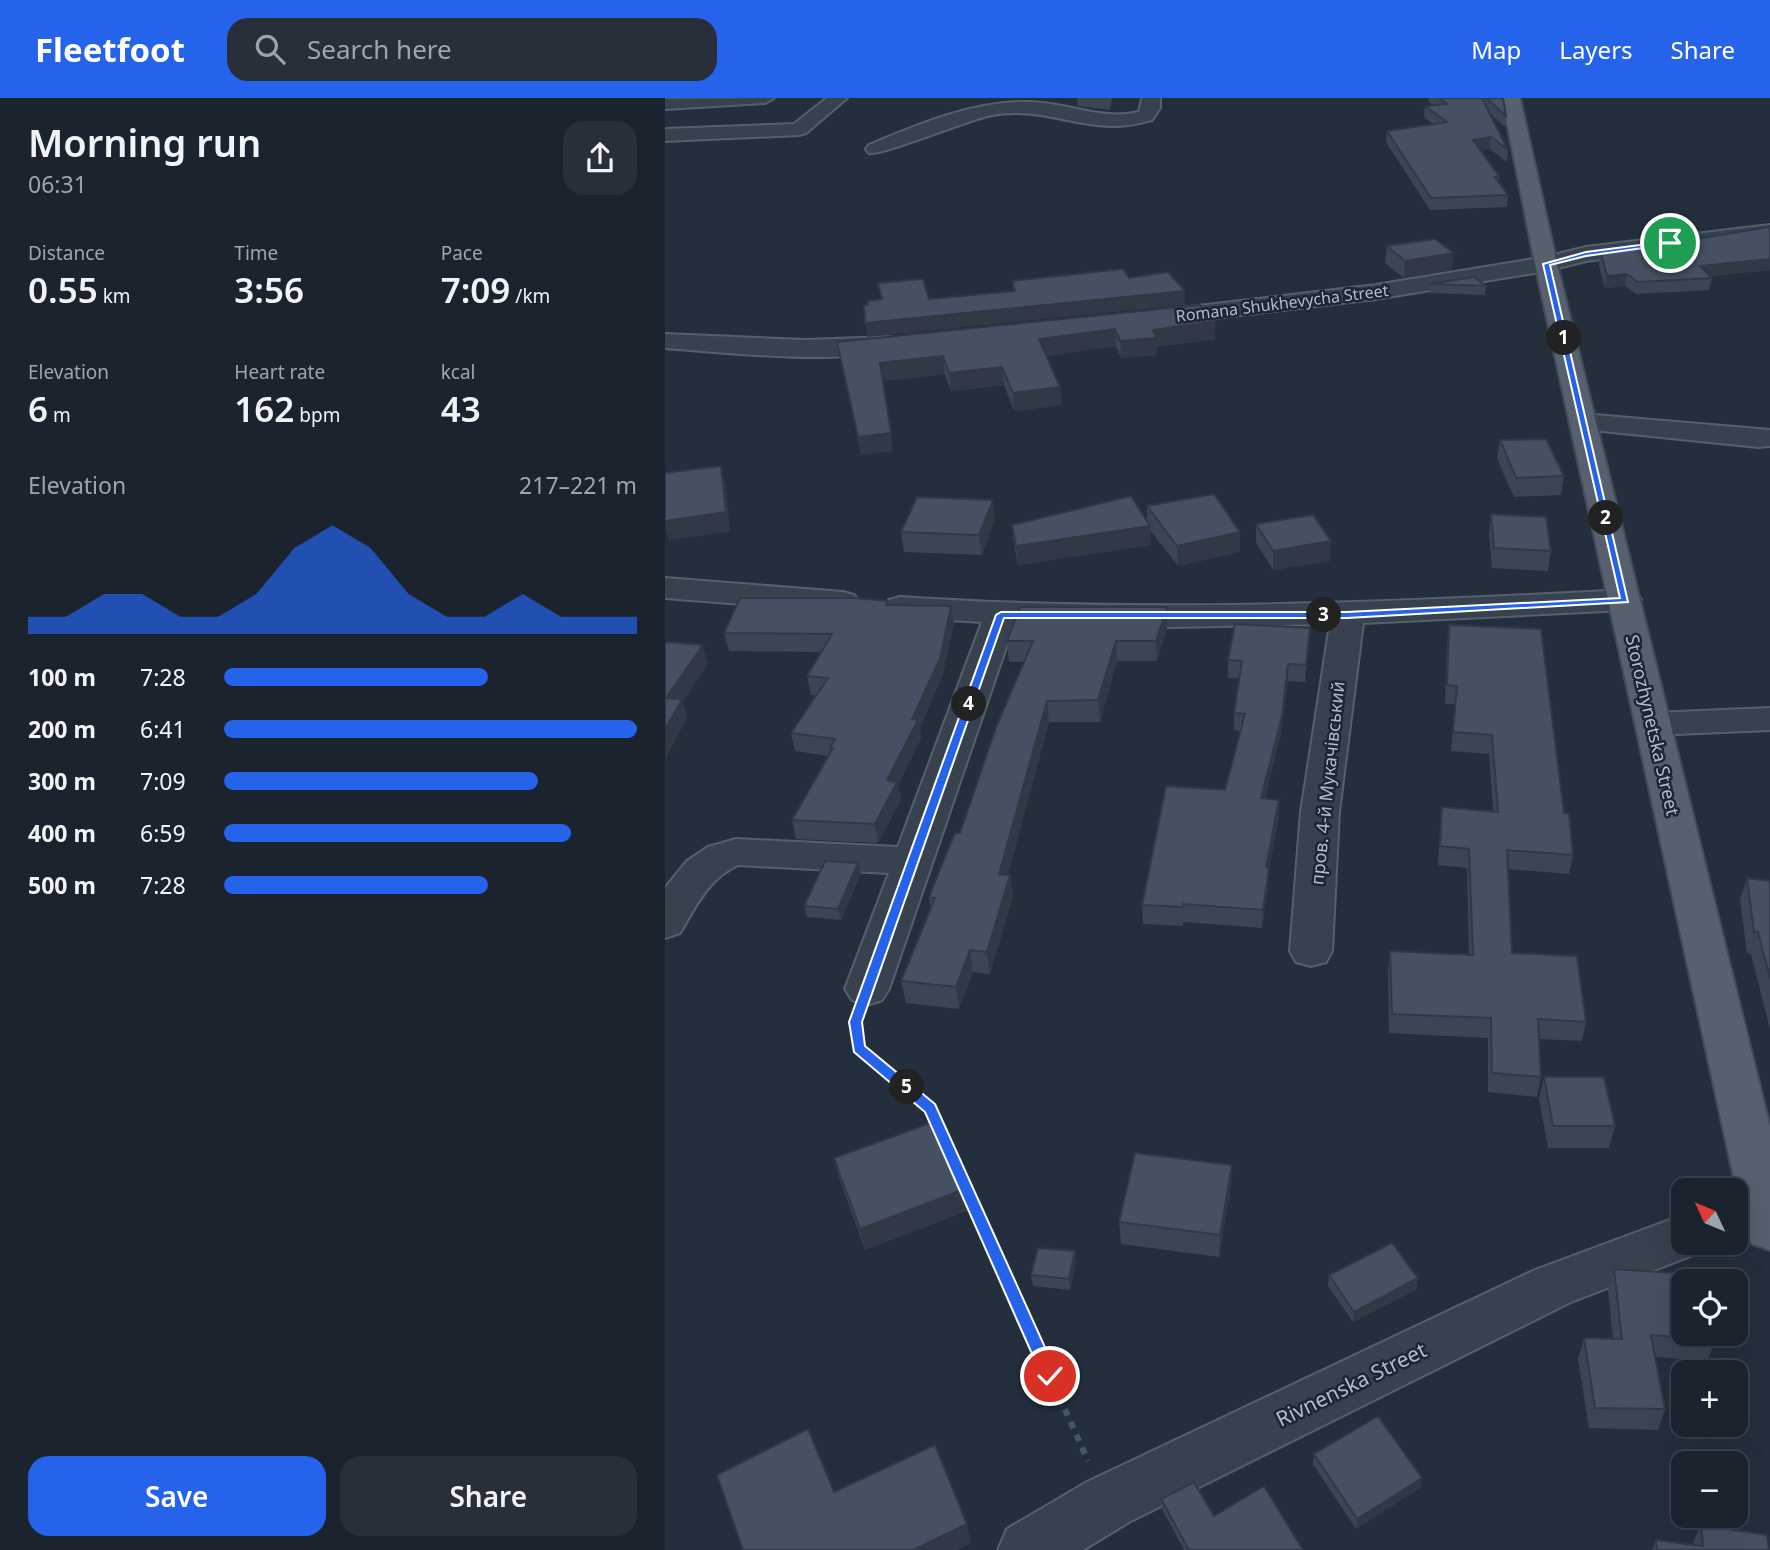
<!DOCTYPE html>
<html lang="en">
<head>
<meta charset="utf-8">
<style>
  body { margin:0; font-family:"Noto Sans",sans-serif; background:#282f3a; color:#f1f3f6; height:100vh; display:flex; flex-direction:column; font-size:26px; white-space:nowrap }
  * { box-sizing:border-box; margin:0 }
  p { font-size:23px; color:#a0a4aa }
  .icon { flex:none; width:38px; height:38px; fill:none; stroke:currentColor; stroke-width:2; stroke-linecap:round; stroke-linejoin:round }
  .map { position:relative; flex:1; overflow:hidden }
  .drawer { display:flex; flex-direction:column; background:#1b232e; width:665px }
  .drawer>* { flex:none }
  .needle { width:46px; rotate:314deg }
  .fabs { position:absolute; left:1006px; top:1080px; display:grid; gap:14px }
  .fabs a { display:grid; place-items:center; width:77px; height:77px; border-radius:14px; background:#1b232e; box-shadow:0 7px 28px #0002,0 0 0 2px #39404a; font-size:35px }
  .pin { position:absolute; display:grid; place-items:center; width:60px; height:60px; color:#fff; margin:-30px; border:4px solid #fff; border-radius:50%; box-shadow:0 2px 7px #0007 }
  .km { position:absolute; width:35px; height:35px; margin:-18px; border-radius:50%; background:#222; color:#fff; font-size:19px; line-height:35px; text-align:center }
  .round { display:grid; place-items:center; flex:none; width:74px; height:74px; border-radius:21px; background:#282f3a }
  .summary { display:flex; align-items:center; justify-content:space-between; height:119px; padding:0 28px }
  h1 { font-size:38px; font-weight:600; line-height:52px }
  .stats { display:grid; grid-template-columns:repeat(3,1fr); gap:10px; height:119px; padding:7px 28px }
  .stats div { display:grid; align-content:center }
  .stats b { font-size:35px; font-weight:600 }
  .stats small { font-size:19px; font-weight:400 }
  .stats p { font-size:19px }
  .chart { height:196px; padding:14px 28px }
  .chart p { display:flex; justify-content:space-between }
  .chart svg { width:100%; height:126px; margin-top:7px; fill:#2563eb; opacity:.7 }
  .button { display:flex; gap:14px; margin-top:auto; padding:14px 28px }
  .button a { flex:1; height:80px; border-radius:21px; background:#2563eb; color:#fff; font-size:28px; font-weight:600; line-height:80px; text-align:center }
  .button a+a { background:#282f3a; color:#f1f3f6 }
  ul { padding:0 28px; list-style:none; font-size:23px }
  li { display:grid; grid-template-columns:112px 84px 1fr; align-items:center; height:52px }
  li i { height:18px; border-radius:9px; background:#2563eb }
  header { display:flex; align-items:center; gap:42px; box-sizing:border-box; height:98px; padding:0 35px; background:#2563eb; color:#fff }
  header strong { font-size:33px }
  nav { display:flex; gap:38px; margin-inline-start:auto; font-size:24px }
  .search { width:490px; height:63px; background:#282f3a; display:flex; align-items:center; gap:18px; box-sizing:border-box; padding:0 24px; border-radius:21px; color:#a0a4aa; font-size:26px }
  main { display:flex; flex:1; min-height:0 }
  .map>svg:first-child { display:block }
</style>
</head>
<body>
<header>
<strong>Fleetfoot</strong>
<div class="search"><svg class="icon" aria-label="search" viewBox="0 0 24 24"><circle cx="10" cy="10" r="6"/><path d="M15 15l6 6"/></svg>Search here</div>
<nav><a>Map</a><a>Layers</a><a>Share</a></nav>
</header>
<main>
<section class="drawer">
<div class="summary"><div><h1>Morning run</h1><p>06:31</p></div><a class="round"><svg class="icon" aria-label="share" viewBox="0 0 24 24"><path d="M12 15V3M7 8l5-5 5 5M5 13v7h14v-7"/></svg></a></div>
<div class="stats">
<div><p>Distance</p><b>0.55<small> km</small></b></div>
<div><p>Time</p><b>3:56</b></div>
<div><p>Pace</p><b>7:09<small> /km</small></b></div>
</div>
<div class="stats">
<div><p>Elevation</p><b>6<small> m</small></b></div>
<div><p>Heart rate</p><b>162<small> bpm</small></b></div>
<div><p>kcal</p><b>43</b></div>
</div>
<div class="chart"><p><span>Elevation</span>217–221 m</p>
<svg viewBox="0 0 160 44" preserveAspectRatio="none"><path d="M0 44V38L10 38L20 30L30 30L40 38L50 38L60 30L70 14L80 6L90 14L100 30L110 38L120 38L130 30L140 38L150 38L160 38V44z"/></svg>
</div>
<ul>
<li><b>100 m</b>7:28<i style="width:64%"></i></li>
<li><b>200 m</b>6:41<i style="width:100%"></i></li>
<li><b>300 m</b>7:09<i style="width:76%"></i></li>
<li><b>400 m</b>6:59<i style="width:84%"></i></li>
<li><b>500 m</b>7:28<i style="width:64%"></i></li>
</ul>
<div class="button"><a>Save</a><a>Share</a></div>
</section>
<div class="map">
<svg width="1105" height="1452" viewBox="0 0 1105 1452">
  <rect width="100%" height="100%" fill="#242f3e"/>
  <g fill="none" stroke-linecap="round" stroke-linejoin="round">
    <g stroke="#565f6c" stroke-width="4">
      <path id="minor" d="M109,0l-9,5 -100,6v-10z
        M162,0h20l-41,35 -7,2 -134,6v-12l129,-5z
        M477,0h18v10l-8,12c-12,3 -24,6 -37,6 -44,0 -76,-19 -123,-11 -25,5 -110,41 -123,38l-3,-4 3,-4c50,-21 105,-44 159,-43 38,0 73,19 111,10z
        M1105,127v12l-184,24 -40,10 -170,28 -220,26 -8,-2 -4,-5 4,-5 8,-2 220,-26 170,-28 40,-10z
        M0,236l141,6 84,-3 9,2 3,5 -3,5c-64,16 -167,4 -234,-1z
        M918,316l187,16v16l-12,1 -185,-19 -3,-6 3,-6z
        M0,480l178,14 11,3 5,7 -5,7 -11,3 -178,-14z
        M960,492l11,3 5,7 -5,7 -11,3 -262,13 -24,189 -7,139 -6,11 -15,4 -15,-4 -6,-11 11,-139 29,-188 -158,3 -158,-3 -125,365 -7,11 -15,5 -15,-5 -7,-11 44,-116 -151,-8c-30,14 -42,41 -58,68l-15,5v-50l22,-27 21,-14 28,-8 162,8 84,-225 -82,-5 -11,-3 -5,-7 5,-7 11,-3c242,16 483,6 725,-7z
        M1105,610v22l-117,5 -13,-3 -5,-8 5,-8 13,-3z
        M1105,1086v43l-34,12v-43z
        M1018,1117v27h23l-5,10 -130,50 -442,220 -46,28h-85l9,-21 80,-47 448,-212z"/>
    </g>
    <g stroke="#414a57" stroke-width="4">
      <path id="major" d="M837,0h18l37,166 213,863v123l-18,-6 -7,-15 -210,-965z"/>
    </g>
    <path stroke="#44595c" stroke-width="4.5" stroke-dasharray="5 5" stroke-linecap="butt" d="M192,921l1,29 70,57"/>
    <path stroke="#44595c" stroke-width="6" stroke-dasharray="7 7" stroke-linecap="butt" d="M261,1006l5,4 157,353"/>
    <use href="#minor" fill="#38414e" fill-rule="evenodd"/>
    <use href="#major" fill="#56606e" fill-rule="evenodd"/>
  </g>
  <path fill="#3b4654" d="M412,0h35l-2,12 -32,-4z
    M764,0h74l3,18 -1,11 -15,-13 18,36 -1,12 -17,-13 -10,1 19,26v6l9,13 -1,12 -77,3 -44,-68 1,-11 46,-7 -9,-7 1,-11 8,-1 -5,-4z
    M1105,129v43l-60,6 2,2 -3,12 -73,4 -11,-8 -20,2 -6,-22 2,-12z
    M722,148l65,24 -48,8 -19,-15z
    M765,186l56,2 -1,9 -55,-2z
    M550,223v18l-59,8 1,8 -36,3 -5,-12 -70,10 14,31 2,18 -48,6 -10,-26 -53,6 -6,-17 -62,7 10,70 -32,4 -24,-113z
    M835,342l64,36 -3,19 -47,2 -17,-38z
    M482,408l93,26v20l-62,14 -28,-36 1,15 -133,20 -4,-20 -2,-20 135,-4z
    M826,416l60,37 -3,20 -56,-3 -3,-35z
    M330,421l-13,36 -78,-3 -3,-20z
    M591,426l74,37 -57,9 -17,-27z
    M223,503l1,4 65,18 -12,54 -22,50 1,11 -23,47 3,15 -23,43 -82,-4 -4,-19 37,-64 -34,-5 -4,-18 25,-38h-5l-4,-19 15,-24 -93,-1 -5,-18z
    M784,527l115,188 9,42 -4,19 -61,-5 4,84 74,69 -4,19 -43,-2 2,38 -4,20 -49,-5v-54l-99,-5 -1,-63 2,-19 79,4 -2,-87 -29,-3 2,-39 2,-19 51,4 -4,-57 -38,-3 4,-47h-10l2,-61z
    M502,530l-10,33h-40l-17,61h-51l-41,152 2,1 3,21 -23,78 -17,-2 -14,37 -53,-6 -5,-22 30,-72 -2,-11 31,-65 64,-171h-15l-2,-21z
    M645,530l-5,54 -17,-1 -7,52 -16,65 14,2v17l-10,51 -1,18 -6,42 -79,-6v4l-40,-2 -1,-19 83,-115 16,-59 -7,-1v-17l5,-35h-11v-18z
    M193,765l3,11 -20,46 -34,-3 -3,-11z
    M1082,780l23,3v148l-19,-75 -4,-1 -7,-53z
    M879,979l71,49 -6,22h-61l-9,-49z
    M169,1060l135,52 -104,40 -25,-70z
    M567,1067l-1,21 -12,71 -98,-13 -2,-22z
    M410,1153l1,11 -6,28 -37,-4 -2,-11z
    M949,1171l102,71 -9,21 -52,-4 10,52 -7,21 -69,-2 -11,-69 6,-21 29,1 -5,-48z
    M664,1177l88,14 -64,33 -25,-36z
    M649,1356l106,34 -64,41 -43,-65z
    M496,1401l53,17 89,34h-119l-22,-41z
    M1036,1427l68,25h-117l4,-10 38,5 -1,-3z"/>
  <path fill="#303945" d="M826,39l-1,12 -18,3 1,-12z
    M789,155l-2,17 -48,8 1,-17z
    M1105,161v11l-73,7 3,-11z
    M962,176l-2,12 -20,2 2,-12z
    M520,193v14l-318,32 -2,-14z
    M550,223v18l-59,8 1,8 -36,3 -1,-17 33,-11z
    M450,231l1,17 -76,11 -1,-18z
    M278,258l2,18 -62,7 -3,-18z
    M337,269l2,18 -53,6 -2,-18z
    M395,289l2,18 -48,6 -1,-18z
    M226,335l2,18 -32,4 -3,-18z
    M56,368l5,19 4,47 -61,8 -4,-14v-5z
    M328,402l2,19 -13,36 -3,-20z
    M485,428l1,19 -133,20 -2,-19z
    M575,434v20l-62,14 -1,-20z
    M666,443l-1,20 -57,9v-19z
    M286,508l3,17 -12,54 -22,50 1,11 -23,47 3,15 -23,43 -3,-19 12,-44 25,-61z
    M502,509v21l-10,33 -1,-20z
    M645,530l-1,17 -4,37 1,-17z
    M451,543l1,20 -17,61 -2,-22z
    M38,547l5,19 -25,38 4,16 -22,42 1,-62z
    M623,566v17l-7,52 -20,83v-18z
    M382,603l2,21 -47,174 -3,-22z
    M614,702v17l-10,51 -1,18 -6,42 4,-61z
    M193,765l3,11 -20,46 -3,-11z
    M345,777l3,21 -23,78 -3,-22z
    M305,852l3,22 -14,37 -3,-22z
    M567,1067l-1,21 -12,71 1,-22z
    M300,1091l4,21 -104,40 -5,-21z
    M410,1153l1,11 -6,28 -1,-11z
    M753,1180l-1,11 -64,33 1,-10z
    M757,1380l-2,10 -64,41 1,-10z
    M302,1426l4,19 -13,7h-45z"/>
  <path fill="#455162" stroke="#303945" stroke-width="2" d="M774,0h43l26,52 -17,-13 -18,3 26,36 -4,1 13,18 -77,3 -44,-67 60,-9 -22,-16 22,-2z
    M821,0h17l3,18z
    M1105,129v32l-70,7 12,12 -74,4 -11,-8 -20,2 -6,-22z
    M770,141l19,14 -49,8 -18,-15z
    M458,171l6,9 39,-6 17,19 -320,32 -1,-18h4v-4l14,-2 -4,-16 45,-4 6,20 86,-8 -3,-10z
    M809,179l12,9 -56,-2z
    M535,207l15,16 -62,9 3,8 -36,3 -5,-12 -76,10 21,48 -47,6 -11,-26 -53,6 -6,-17 -63,7 11,70 -33,4 -21,-95z
    M881,341l18,37 -48,2 -16,-38z
    M56,368l5,46 -61,9v-48z
    M549,396l26,38 -63,14 -30,-40z
    M466,398l19,30 -134,20 -4,-21z
    M252,399l76,3 -14,35 -78,-3z
    M826,416l55,3 5,34 -57,-3z
    M648,417l18,26 -58,10 -17,-27z
    M75,500h116l32,3 -2,4 65,1 -11,53 -28,60 6,1 -31,60 10,2 -22,42 -83,-4 41,-72h-3l5,-9 -44,-6 37,-55 -21,-2 25,-42 -108,-1z
    M355,509h147l-11,34h-40l-18,59 -51,1 -48,173 11,1 -23,77 -17,-2 -14,37 -55,-6 34,-83h-6l11,-29 15,-36h5l37,-108 36,-84h-26z
    M570,526l75,4 -4,37 -18,-1 -6,52 -21,82 18,2 -13,67 3,1 -6,42 -80,-6 -1,3 -40,-2 24,-119 59,4 20,-76 -11,-1 8,-52 -14,-1z
    M784,527l92,4 23,184 5,1 4,41 -66,-5 5,103 65,3 9,66 -48,-3 3,58 -49,-4 -1,-55 -99,-4 -2,-63 83,4 -4,-106 -29,-3 2,-39 56,5 -6,-77 -39,-3 4,-46 -10,-1z
    M2,544l36,3 -37,53 16,1 -17,31v-85z
    M160,763l33,2 -20,46 -34,-3z
    M1082,780l23,3v97l-12,-46h-4z
    M879,979h60l11,49h-62z
    M271,1023l29,68 -105,40 -26,-71z
    M470,1055l97,12 -12,70 -101,-13z
    M727,1145l26,35 -64,34 -25,-37z
    M373,1150l37,3 -6,28 -38,-4z
    M949,1171l90,6 1,6h-22v53h31l2,6 -65,-5 14,74 -70,-1 -11,-70 38,1z
    M713,1318l44,62 -65,41 -43,-65z
    M143,1331l26,63 101,-47 32,79 -54,26h-170l-26,-75z
    M529,1384l20,34 50,-30 39,64h-114l-28,-51z
    M1036,1427l66,10 2,15h-112l-1,-10 47,6z"/>
  <path fill="#2563eb" stroke="#fff" stroke-width="2" d="M1005,143l2,3 -86,12 -36,9 78,337 -281,16h-343l-142,404 3,24 70,58 123,272 -2,5 -6,2 -6,-2 -119,-269 -71,-60 -5,-30 147,-407 5,-3h346l273,-14 -77,-334 43,-12z"/>
  <g text-anchor="middle" dominant-baseline="central" stroke-width="5" stroke-linejoin="round" paint-order="stroke">
    <g font-size="16" fill="#b4bcc9" stroke="#1d2633">
      <text transform="translate(617 205) rotate(-7)">Romana Shukhevycha Street</text>
    </g>
    <g font-size="18" fill="#b4bcc9" stroke="#1d2633">
      <text transform="translate(988 627) rotate(77)">Storozhynetska Street</text>
      <text transform="translate(662 685) rotate(-84)">пров. 4-й Мукачівський</text>
    </g>
    <g font-size="21" fill="#b4bcc9" stroke="#1d2633">
      <text transform="translate(686 1286) rotate(-26)">Rivnenska Street</text>
    </g>
  </g>
</svg>
<div class="fabs">
<a><svg class="needle" viewBox="-14 -14 28 28"><path d="M0-13l5 13h-10z" fill="#e53935"/><path d="M0 13l5-13h-10z" fill="#a0a4aa"/></svg></a>
<a><svg class="icon" aria-label="locate" viewBox="0 0 24 24"><circle cx="12" cy="12" r="6"/><path d="M12 2v4M12 18v4M2 12h4M18 12h4"/></svg></a>
<a>+</a>
<a>−</a>
</div>
<div class="pin" style="left:1005px;top:145px;background:#1e9e55"><svg class="icon" aria-label="arrive" viewBox="0 0 24 24"><path d="M6 21V4h12l-3 4 3 4H6"/></svg></div>
<div class="pin" style="left:385px;top:1278px;background:#d93025"><svg class="icon" aria-label="check" viewBox="0 0 24 24"><path d="M5 12l5 5 9-10"/></svg></div>
<b class="km" style="left:899px;top:240px">1</b>
<b class="km" style="left:941px;top:420px">2</b>
<b class="km" style="left:659px;top:517px">3</b>
<b class="km" style="left:304px;top:606px">4</b>
<b class="km" style="left:242px;top:989px">5</b>
</div>
</main>
</body>
</html>
